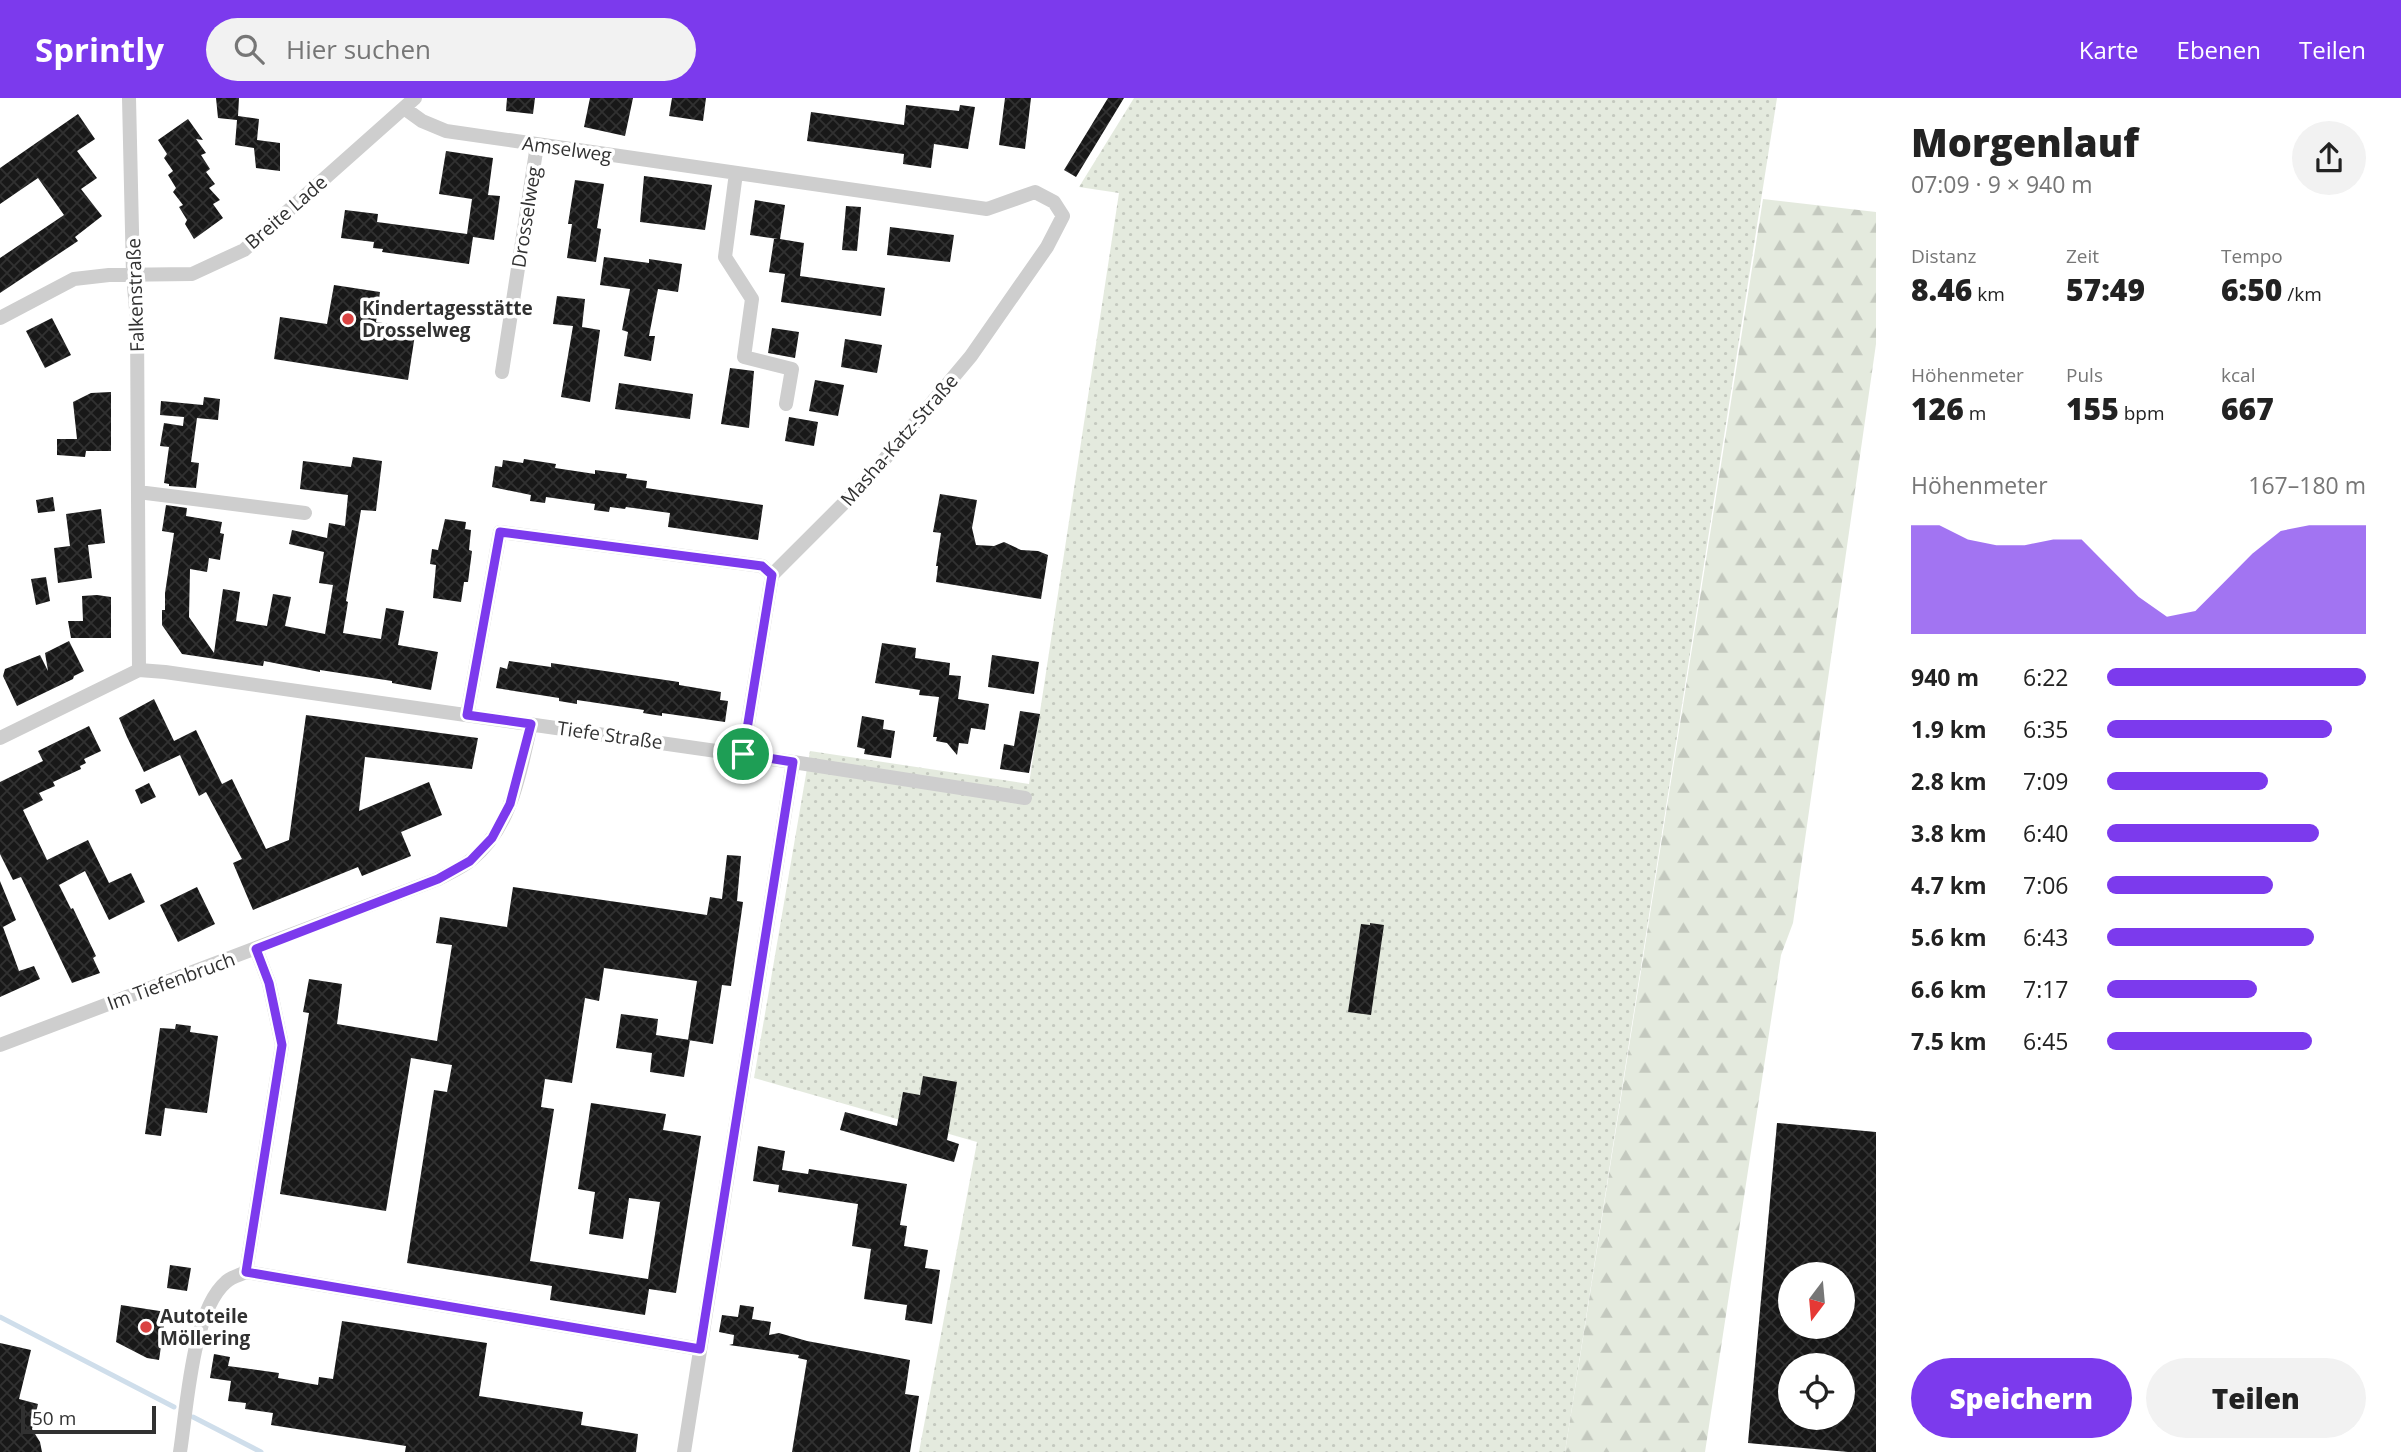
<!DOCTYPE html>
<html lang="de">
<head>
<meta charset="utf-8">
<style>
  body { margin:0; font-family:"Open Sans",sans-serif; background:#f2f2f2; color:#222; height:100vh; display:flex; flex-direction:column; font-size:26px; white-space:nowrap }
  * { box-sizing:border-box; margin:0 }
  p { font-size:23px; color:#767676 }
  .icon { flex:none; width:38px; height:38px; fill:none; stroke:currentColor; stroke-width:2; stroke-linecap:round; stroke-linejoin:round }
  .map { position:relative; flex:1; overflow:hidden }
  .sheet { display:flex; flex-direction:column; background:#fff; width:525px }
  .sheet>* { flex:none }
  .needle { width:46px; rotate:196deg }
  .controls { position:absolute; left:1778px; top:1164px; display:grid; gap:14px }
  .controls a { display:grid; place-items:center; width:77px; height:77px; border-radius:50%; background:#fff; box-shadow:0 4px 10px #0003; font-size:35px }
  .scale { position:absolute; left:21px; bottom:18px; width:135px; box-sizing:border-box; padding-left:7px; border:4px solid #313131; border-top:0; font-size:19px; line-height:24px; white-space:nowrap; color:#313131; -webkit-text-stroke:5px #fff; paint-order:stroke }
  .pin { position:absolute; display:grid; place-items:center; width:60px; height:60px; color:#fff; margin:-30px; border:4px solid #fff; border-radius:50%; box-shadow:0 2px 7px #0007 }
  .round { display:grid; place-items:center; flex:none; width:74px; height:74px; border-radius:37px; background:#f2f2f2 }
  .head { display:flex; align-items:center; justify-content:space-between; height:119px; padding:0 35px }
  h1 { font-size:38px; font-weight:800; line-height:52px }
  .metrics { display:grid; grid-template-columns:repeat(3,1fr); gap:10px; height:119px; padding:7px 35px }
  .metrics div { display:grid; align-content:center }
  .metrics b { font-size:30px; font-weight:800 }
  .metrics small { font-size:19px; font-weight:400 }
  .metrics p { font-size:19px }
  .chart { height:196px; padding:14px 35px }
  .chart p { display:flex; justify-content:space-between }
  .chart svg { width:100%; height:126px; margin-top:7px; fill:#7c3aed; opacity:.7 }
  .primary-button { display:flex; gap:14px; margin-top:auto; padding:14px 35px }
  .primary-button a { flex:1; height:80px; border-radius:42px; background:#7c3aed; color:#fff; font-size:28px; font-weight:800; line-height:80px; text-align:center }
  .primary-button a+a { background:#f2f2f2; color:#222 }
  ul { padding:0 35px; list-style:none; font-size:23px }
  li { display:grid; grid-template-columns:112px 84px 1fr; align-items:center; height:52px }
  li i { height:18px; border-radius:9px; background:#7c3aed }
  header { display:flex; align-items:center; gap:42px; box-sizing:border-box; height:98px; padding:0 35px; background:#7c3aed; color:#fff }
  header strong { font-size:33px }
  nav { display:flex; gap:38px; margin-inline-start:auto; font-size:24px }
  .search { width:490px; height:63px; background:#f2f2f2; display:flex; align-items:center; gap:18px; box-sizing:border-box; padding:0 24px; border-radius:38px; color:#767676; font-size:26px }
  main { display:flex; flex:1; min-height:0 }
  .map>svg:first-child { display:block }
</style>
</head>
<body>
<header>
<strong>Sprintly</strong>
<div class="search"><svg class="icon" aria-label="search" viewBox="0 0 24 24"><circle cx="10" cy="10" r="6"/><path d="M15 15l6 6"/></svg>Hier suchen</div>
<nav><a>Karte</a><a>Ebenen</a><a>Teilen</a></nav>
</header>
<main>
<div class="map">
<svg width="1876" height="1354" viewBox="0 0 1876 1354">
  <defs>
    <pattern id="green-dots" width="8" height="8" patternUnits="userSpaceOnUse" patternTransform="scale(1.75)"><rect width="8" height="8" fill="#e4eade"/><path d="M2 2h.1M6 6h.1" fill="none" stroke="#c4c9bf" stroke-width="1.8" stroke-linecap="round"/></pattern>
    <pattern id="forest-firs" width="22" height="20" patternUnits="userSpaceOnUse" patternTransform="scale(1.75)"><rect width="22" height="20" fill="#e4eade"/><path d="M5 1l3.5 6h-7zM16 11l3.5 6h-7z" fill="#c4c9bf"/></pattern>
    <pattern id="building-cross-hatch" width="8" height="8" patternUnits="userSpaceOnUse" patternTransform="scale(1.75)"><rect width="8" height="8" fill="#181818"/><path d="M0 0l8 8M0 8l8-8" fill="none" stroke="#313131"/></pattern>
  </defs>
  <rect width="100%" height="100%" fill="#fff"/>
  <path fill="url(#green-dots)" d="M1134,0h643l-212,1354h-646l58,-310 -223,-64 56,-327 219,33 90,-591 -40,-6z"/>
  <path fill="url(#forest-firs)" d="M1763,101l113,13v132l-83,579 -12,32 -76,497h-140z"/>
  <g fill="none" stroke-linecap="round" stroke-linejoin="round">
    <path stroke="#cfdeeb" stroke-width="5" d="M0,1219l174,90
      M193,1319l68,35"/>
  </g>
  <path fill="url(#building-cross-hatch)" fill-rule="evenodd" d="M216,0h23l-1,18 21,3 -2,21 23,3v28l-24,-3 -2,-20 -19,-3 2,-25 -19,-2z
    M507,0h28l-2,16 -27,-3z
    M590,0h43l-8,38 -41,-9z
    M672,0h34l-3,23 -34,-5z
    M1005,0h26l-6,51 -26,-4z
    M1108,0h16l-48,79 -12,-7z
    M906,7l53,6 1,-6 15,2 -7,42 -34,-5 -3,24 -28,-4 1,-10 -97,-13 4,-29 93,13z
    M78,16l17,25 -18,12 20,27 -16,11 21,27 -27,21 3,4 -78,52v-35l64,-43 -26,-37 -38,26v-36z
    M188,21l15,21 -7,-1 10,14 -5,2 9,14 -4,3 9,12 -6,4 11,12 -7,4 10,14 -29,21 -9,-15 2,-4 -8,-13 4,-2 -10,-13 3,-4 -8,-13 5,-4 -9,-13 3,-4 -9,-14z
    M446,53l47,7 -5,37 12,1 -6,44 -21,-3 -4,27 -87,-12 1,-3 -10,-1 1,-6 -33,-4 4,-28 33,4 -1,8 90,12 5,-35 -33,-5z
    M644,78l68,9 -7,45 -65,-8z
    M575,82l29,4 -7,44 4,1 -5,33 -29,-4 5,-34h-4z
    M755,102l30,5 -5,34 24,4 -4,33 85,12 -4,28 -100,-14 4,-28 -16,-2 5,-33h4l-28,-4z
    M846,108l15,1 -4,44 -15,-1z
    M890,129l64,8 -4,27 -63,-7z
    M604,159l45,6v-4l33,5 -4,28 -20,-3 -9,47h6l-4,25 -27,-5 4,-24 -6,-2 8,-41 -30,-4z
    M334,187l46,7 -4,30 40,6 -8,52 -134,-21 6,-42 47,7z
    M557,198l28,3 -3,28 18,3 -10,72 -29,-5 12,-71 -20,-2z
    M52,220l19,37 -26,13 -19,-37z
    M772,230l27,4 -4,26 -27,-5z
    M845,241l37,6 -5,28 -36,-6z
    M730,270l24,3 -5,57 -28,-4z
    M815,282l29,5 -6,31 -29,-5z
    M619,285l74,11 -3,25 -75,-10z
    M111,294v59h-25l-1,6 -28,-2v-16h20l-4,-37 18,-9z
    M204,299l16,2 -2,21 -21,-2 -6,44 8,1 -3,25 -27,-2v-2l-5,-1 5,-36 -9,-1 4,-23 19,3 1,-9 -24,-2 1,-14 42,4z
    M789,319l29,5 -4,24 -29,-5z
    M353,359l29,4 -6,50 -15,-1 -15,91 2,1 -5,31 38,6 5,-31 18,3 -6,34 40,7 -7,38 -39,-7v-2l-72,-11v2l-56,-11 -1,5 -81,-12 -20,-29v-15h3v-17l9,-60 -12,-2 4,-26 21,3 -1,8 36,6 -2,11 4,1 -4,26 -11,-2 -2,14 -17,-3 -1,48 25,36 9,-64 17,3 -4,29 31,5 6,-32 18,3 -6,29 40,8 8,-49 -14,-2 5,-31 -35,-8 3,-14 35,8 2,-15 16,3 3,-31 -48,-6 3,-28 48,6z
    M524,361l32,5 -1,4 40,6v-4l32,4 -1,4 21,3 -1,7 117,17 -5,35 -90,-13 2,-14 -44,-6 -1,2 -15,-2 -1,5 -15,-2 1,-6 -49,-7 -1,6 -15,-2 1,-6 -39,-8 3,-21 7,1 1,-7 20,3z
    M940,396l37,6 -5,28 4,17 18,1 10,-4 17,8 17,1 10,4 -7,44 -105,-17 2,-16h-2l5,-33 -8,-1z
    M53,399l2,14 -17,2 -2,-13z
    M101,411l4,34 -17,2 4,33 -34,5 -4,-35 16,-2 -4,-32z
    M445,421l21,3 -1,7 6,1 -2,20 3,1 -4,31h-4l-3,20 -28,-4 3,-33 -6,-1 2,-15 6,1z
    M46,479l4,24 -14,4 -5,-26z
    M97,497l14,2v41h-40l-3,-17h15l-1,-25z
    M69,543l15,30 -10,5 -1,3 -56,27 -14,-30 2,-7 35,-14 8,16 -3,-18z
    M882,545l34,5 -1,10 35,5 -1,12 12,1 -3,23 31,5 -4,26 -14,-2 -3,16 -9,-1 -2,12 -10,-12 -11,-2 1,-4h-4l6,-40 -20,-2 1,-5 -45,-7z
    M992,557l47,7 -5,32 -46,-7z
    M509,563l42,6v-4l128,19v3l42,7 -1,8 8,1 -3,21 -63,-9v3l-19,-3 1,-3 -67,-10v4l-18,-3v-3l-63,-10 4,-21 7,2z
    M154,601l20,42 22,-11 26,54 10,-5 34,70 23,-9 17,-125 172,23 -6,31 -107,-12 -6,54 70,-29 13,33 -41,17 10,24 -49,20 -4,-9 -105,43 -20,-47 9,-4 -36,-67 -7,4 -19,-41 -36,17 -17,-35 -8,-19z
    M1020,613l20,3 -11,59 -29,-4 4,-25 10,2z
    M862,618l22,4 -1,9 12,2 -4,27 -27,-4 1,-5 -8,-2z
    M89,628l12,25 -17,8 2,4 -6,3 1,3 -28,13 2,4 -16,7 4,7 -20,10 24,50 41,-20 21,43 22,-10 14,29 -36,18 -24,-49 -26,14 12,24 2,-1 23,48 -3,2 7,15 -28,10 -51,-106 -8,3 -13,-26v-72l43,-21 -5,-10z
    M149,685l7,14 -15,7 -6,-14z
    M727,757l14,1 -4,45 6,1 -12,84 -9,-1 -9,59 -25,-4 9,-59 -93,-13 -5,33 -14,-3 -13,85 -27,-4 -4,28 13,2 -24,152 118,18 12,-77 -31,-4 -6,41 -34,-5 6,-42 -17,-3 13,-86 75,11 -3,16 38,6 -25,157 -27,-4 -4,26 -95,-15 2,-14 -145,-23 27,-173 13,2 5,-27 -41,-7 -25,153 -106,-17 29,-181 -6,-1 6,-33 33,5 -5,40 100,17 15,-96 -16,-2 4,-26 67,10 6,-40 194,28 3,-18 12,2z
    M0,783l16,39 -13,7 16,44 15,-5 6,13 -40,18z
    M197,789l18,37 -37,18 -18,-37z
    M1370,825l14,2 -13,90 -23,-3 13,-88 9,1z
    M621,916l37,5 -2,16 34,5 -6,37 -34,-5 2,-19 -36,-5z
    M176,926l15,2 -1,6 28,4 -11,77 -42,-5 -4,28 -16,-2 15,-106 15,1z
    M923,978l34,6 -10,58 12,4 -5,18 -114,-32 5,-18 52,14 6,-34 17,3z
    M1777,1025l99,9v320h-28l-100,-9zM1790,1176h53v52h-53zM1790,1267h53v53h-53z
    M758,1048l27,5 -3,19 26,4 1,-5 98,15 -7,41 7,1 -3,20 24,4 -3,18 15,2 -8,54 -27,-4 2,-15 -43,-6 7,-50 -19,-3 6,-42 -80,-12 1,-7 -26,-4z
    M170,1167l21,3 -4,23 -20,-3z
    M121,1207l45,7 -7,48 -12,-2 -31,-16z
    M740,1207l14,2 -2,12 19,3 -2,13 10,-2 28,8 103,19 -5,34 14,2 -9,56h-118l15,-92 -9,-2 1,-3 -70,-10 4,-1 1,-9 -15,-3 3,-17 16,2z
    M342,1223l145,22 -8,53 104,16 -2,13 57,9 -2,18h-231l1,-6 -135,-21 2,-12 -28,-4 1,-6 -18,-2 3,-20 -21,-3 4,-24 16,3 -2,9 51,7 -1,5 40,7 1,-8 14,2z
    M0,1245l31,7 -12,49 19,5 -6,25 8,13 2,10h-42z"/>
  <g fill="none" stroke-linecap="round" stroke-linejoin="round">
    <path stroke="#cecece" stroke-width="14" d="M129,0l4,176 4,47 2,349
      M404,10l18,13 24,10 541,78 48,-17 19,10 9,14 -16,31 -76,109 -103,123 -96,96 -29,179
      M736,75l-11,84 27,42 -8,58 48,12 -6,35
      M0,220l74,-39 35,-4 83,-1 52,-24 171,-152
      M502,274l35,-227
      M138,394l167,21
      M467,617l33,-183 262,34 10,9
      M0,640l139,-68 26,2 628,90 232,36
      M0,947l438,-166c11,-6 23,-11 33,-19 41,-33 49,-88 60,-136
      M246,1174l454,77
      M246,1174l36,-227 -13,-62 -13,-34
      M180,1354c7,-44 12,-141 46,-170 5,-5 14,-7 20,-10
      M684,1354l109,-690"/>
  </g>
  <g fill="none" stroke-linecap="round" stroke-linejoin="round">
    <g stroke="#fff" stroke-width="14">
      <path id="route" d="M500,434l262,34 10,9 -29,179 50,8 -93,587 -454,-77 36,-227 -13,-62 -13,-34 182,-70 32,-18 22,-23 18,-34 21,-80 -64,-9z"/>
    </g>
    <use href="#route" stroke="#7c3aed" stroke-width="9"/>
  </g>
  <g fill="#da4342" stroke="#fff" stroke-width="2.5">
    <circle cx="348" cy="221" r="7"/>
    <circle cx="146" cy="1229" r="7"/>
  </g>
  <g text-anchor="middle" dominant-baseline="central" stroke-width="7" stroke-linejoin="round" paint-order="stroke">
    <g font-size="19" fill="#313131" stroke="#fff">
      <text transform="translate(567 51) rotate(8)">Amselweg</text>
      <text transform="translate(286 114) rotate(-41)">Breite Lade</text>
      <text transform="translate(526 119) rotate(-81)">Drosselweg</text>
      <text transform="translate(135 197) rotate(-92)">Falkenstraße</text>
      <text transform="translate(899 342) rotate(-49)">Masha-Katz-Straße</text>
      <text transform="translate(610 637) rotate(8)">Tiefe Straße</text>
      <text transform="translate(171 883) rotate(-20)">Im Tiefenbruch</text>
    </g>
    <g font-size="19" font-weight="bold" fill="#313131" stroke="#fff" text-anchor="start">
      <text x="362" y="210">Kindertagesstätte<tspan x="362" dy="22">Drosselweg</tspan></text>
      <text x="160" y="1218">Autoteile<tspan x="160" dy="22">Möllering</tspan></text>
    </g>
  </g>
</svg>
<div class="controls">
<a><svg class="needle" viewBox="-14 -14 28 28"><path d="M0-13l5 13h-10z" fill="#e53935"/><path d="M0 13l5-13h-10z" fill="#767676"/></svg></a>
<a><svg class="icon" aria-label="locate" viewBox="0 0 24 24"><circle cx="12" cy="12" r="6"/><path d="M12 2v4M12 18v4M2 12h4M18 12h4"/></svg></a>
</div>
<div class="scale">50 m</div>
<div class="pin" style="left:743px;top:656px;background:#1e9e55"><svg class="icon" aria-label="arrive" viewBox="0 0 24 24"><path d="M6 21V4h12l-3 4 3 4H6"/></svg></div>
</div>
<section class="sheet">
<div class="head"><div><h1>Morgenlauf</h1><p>07:09 · 9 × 940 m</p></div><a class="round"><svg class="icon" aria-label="share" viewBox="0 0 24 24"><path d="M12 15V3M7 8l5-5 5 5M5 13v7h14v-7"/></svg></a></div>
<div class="metrics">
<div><p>Distanz</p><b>8.46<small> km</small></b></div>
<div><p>Zeit</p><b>57:49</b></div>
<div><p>Tempo</p><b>6:50<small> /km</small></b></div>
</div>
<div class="metrics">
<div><p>Höhenmeter</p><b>126<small> m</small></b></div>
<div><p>Puls</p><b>155<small> bpm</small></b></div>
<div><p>kcal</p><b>667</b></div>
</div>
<div class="chart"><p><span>Höhenmeter</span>167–180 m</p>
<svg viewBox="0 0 160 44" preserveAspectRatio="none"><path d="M0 44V6L10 6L20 11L30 13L40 13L50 11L60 11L70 21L80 31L90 38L100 36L110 26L120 16L130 8L140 6L150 6L160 6V44z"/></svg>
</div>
<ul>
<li><b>940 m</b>6:22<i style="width:100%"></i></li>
<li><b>1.9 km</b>6:35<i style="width:87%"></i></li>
<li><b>2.8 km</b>7:09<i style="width:62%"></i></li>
<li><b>3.8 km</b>6:40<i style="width:82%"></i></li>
<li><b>4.7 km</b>7:06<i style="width:64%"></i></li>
<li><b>5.6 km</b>6:43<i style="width:80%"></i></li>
<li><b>6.6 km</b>7:17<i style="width:58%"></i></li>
<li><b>7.5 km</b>6:45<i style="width:79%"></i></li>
</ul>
<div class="primary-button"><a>Speichern</a><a>Teilen</a></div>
</section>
</main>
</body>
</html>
